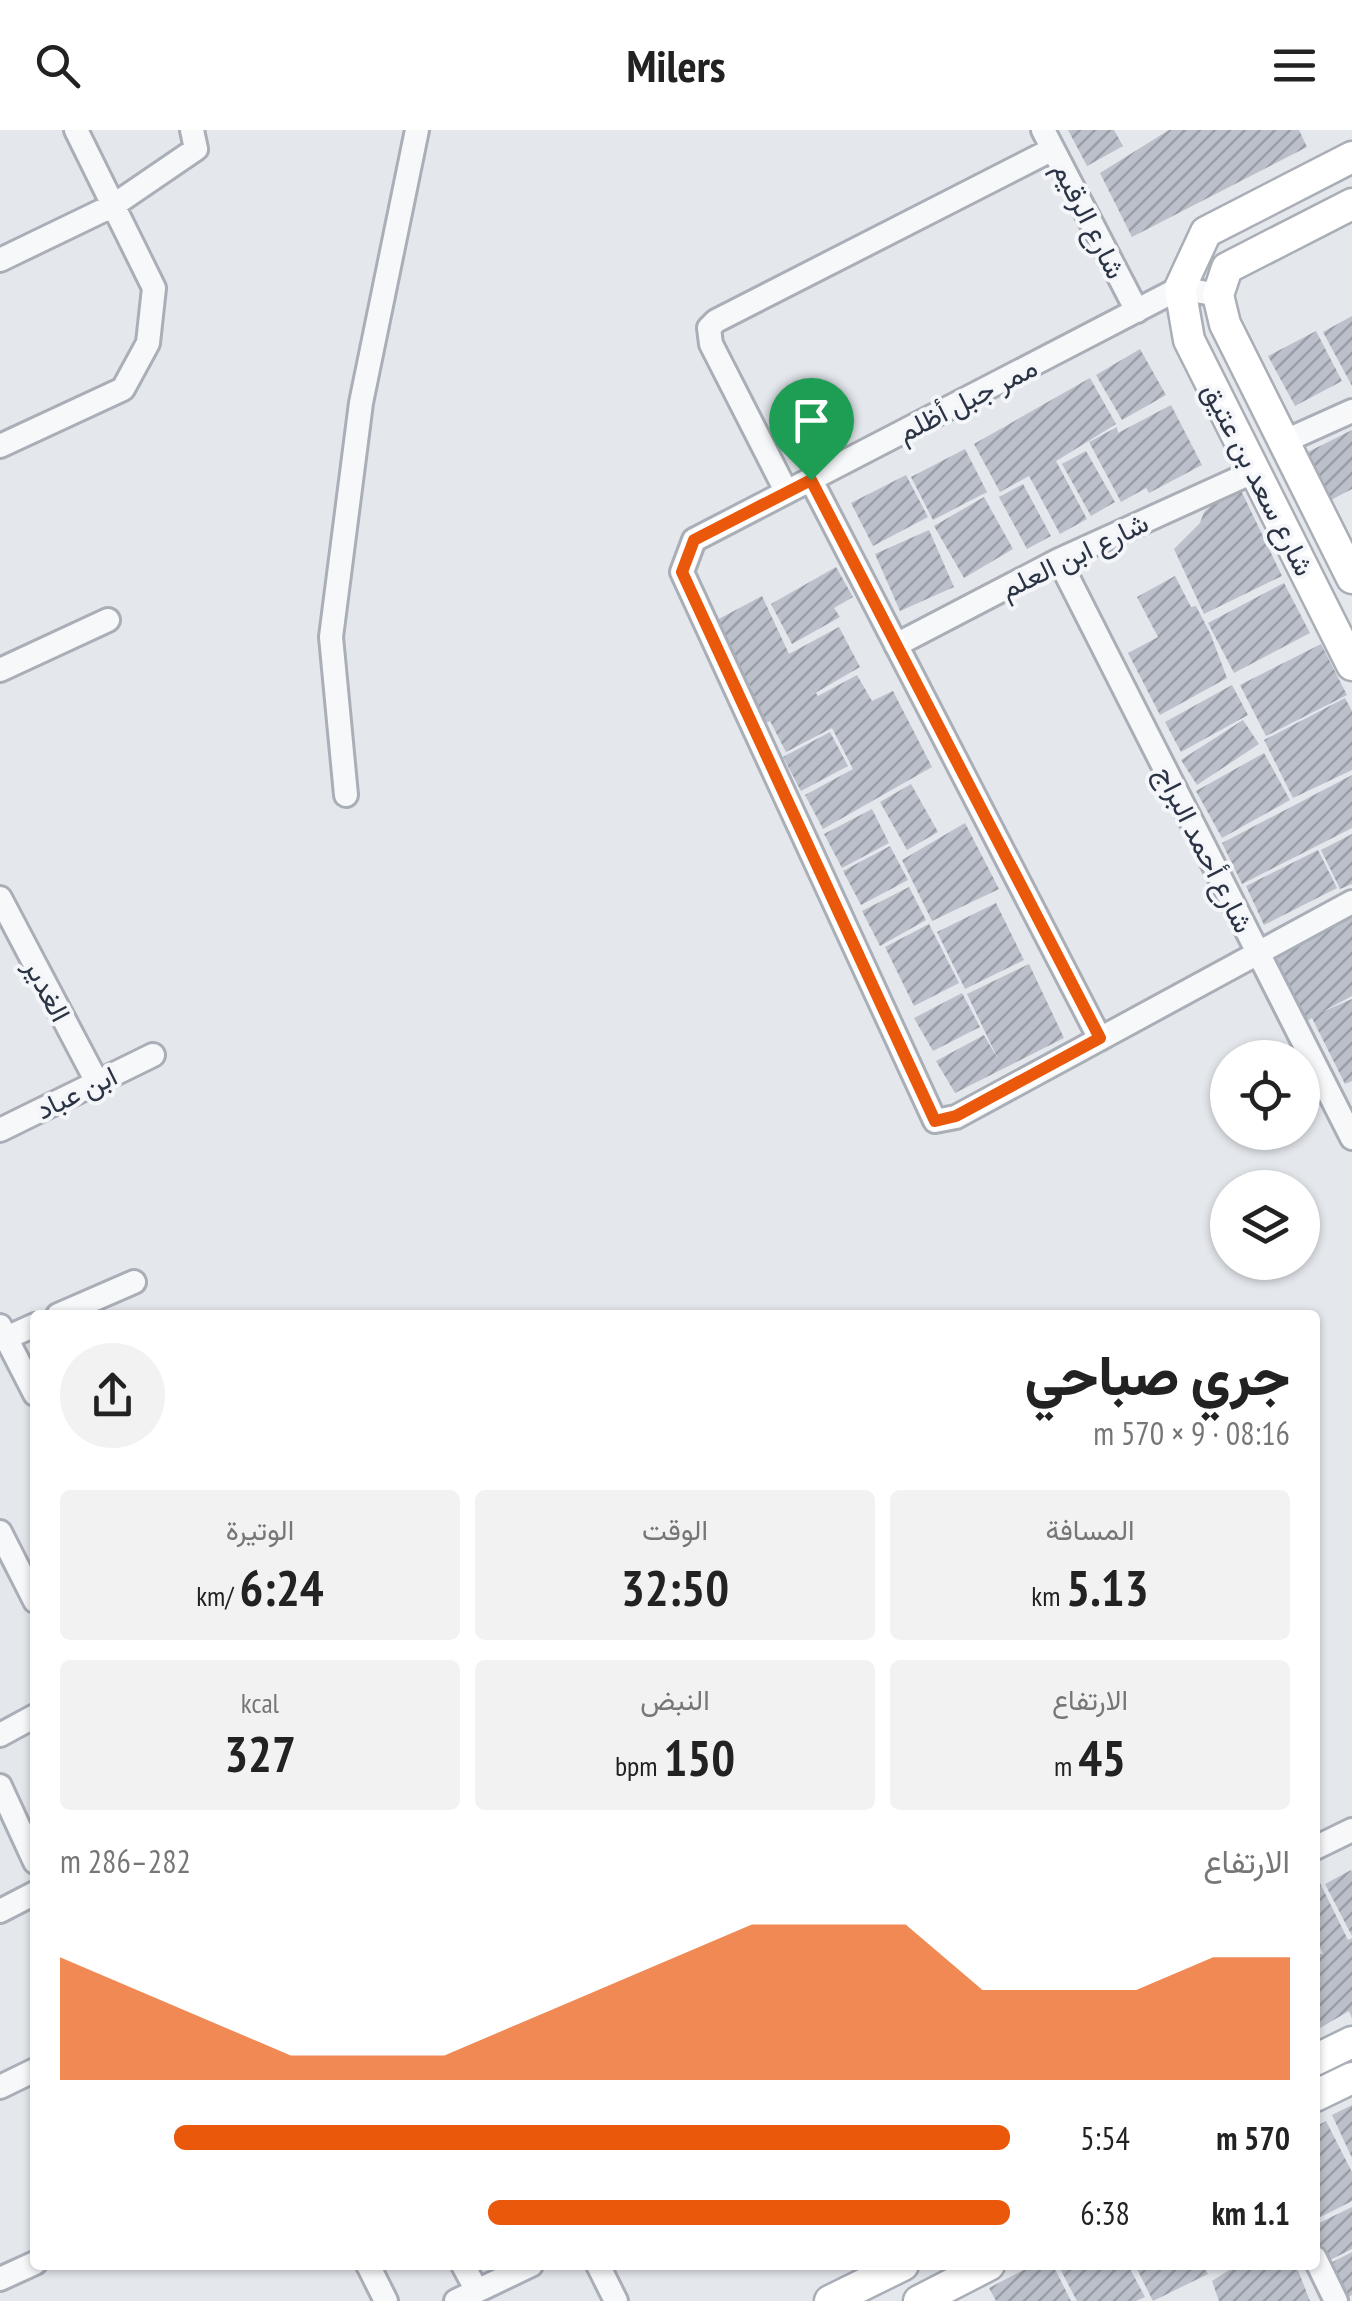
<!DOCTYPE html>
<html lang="ar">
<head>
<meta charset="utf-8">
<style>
  body { margin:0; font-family:"PT Sans Narrow",Vazirmatn,sans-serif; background:#f2f2f2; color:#222; direction:rtl; height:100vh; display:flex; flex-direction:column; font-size:38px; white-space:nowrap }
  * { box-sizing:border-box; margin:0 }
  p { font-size:32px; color:#767676 }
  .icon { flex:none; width:55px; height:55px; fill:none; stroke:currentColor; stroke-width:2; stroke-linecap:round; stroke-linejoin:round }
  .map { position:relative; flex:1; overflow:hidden; direction:ltr }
  .sheet { position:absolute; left:30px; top:1180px; width:1290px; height:960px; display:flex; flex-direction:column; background:#fff; border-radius:10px; box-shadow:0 2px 8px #0004; direction:rtl }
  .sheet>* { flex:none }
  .tools { position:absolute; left:1210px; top:910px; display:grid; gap:20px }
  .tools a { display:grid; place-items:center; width:110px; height:110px; border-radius:50%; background:#fff; box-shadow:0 2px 8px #0004; font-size:50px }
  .pin { position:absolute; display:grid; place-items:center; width:85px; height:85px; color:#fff; margin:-102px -42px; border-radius:50% 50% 50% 0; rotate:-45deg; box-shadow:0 0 10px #0007 }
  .pin .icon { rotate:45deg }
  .round { display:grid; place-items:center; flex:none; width:105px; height:105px; border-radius:52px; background:#f2f2f2 }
  .overview { display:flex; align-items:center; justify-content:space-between; height:170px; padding:0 30px }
  h1 { font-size:55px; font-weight:800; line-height:75px }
  .metrics { display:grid; grid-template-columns:repeat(3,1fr); gap:15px; height:170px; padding:10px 30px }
  .metrics div { display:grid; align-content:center; border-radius:10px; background:#f2f2f2; text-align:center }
  .metrics b { font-size:50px; font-weight:800 }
  .metrics small { font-size:28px; font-weight:400 }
  .metrics p { font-size:28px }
  .chart { height:280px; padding:20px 30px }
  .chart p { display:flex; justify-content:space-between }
  .chart svg { width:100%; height:180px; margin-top:10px; fill:#ea580c; opacity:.7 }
  ul { padding:0 30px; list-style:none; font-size:32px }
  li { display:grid; grid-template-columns:160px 120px 1fr; align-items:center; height:75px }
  li i { height:25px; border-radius:12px; background:#ea580c }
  header { display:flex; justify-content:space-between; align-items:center; height:130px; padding:0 30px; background:#fff; font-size:45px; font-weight:800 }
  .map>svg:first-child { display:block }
</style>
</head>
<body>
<header><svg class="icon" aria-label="menu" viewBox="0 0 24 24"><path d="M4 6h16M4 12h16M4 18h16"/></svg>Milers<svg class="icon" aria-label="search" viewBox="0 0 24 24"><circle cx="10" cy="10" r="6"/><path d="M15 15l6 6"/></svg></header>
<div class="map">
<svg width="1352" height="2171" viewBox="0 0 1352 2171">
  <defs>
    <pattern id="building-hatch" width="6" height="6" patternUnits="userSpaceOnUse" patternTransform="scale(2.5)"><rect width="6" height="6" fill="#bbc0ca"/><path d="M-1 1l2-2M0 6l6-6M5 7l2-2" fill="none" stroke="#989da6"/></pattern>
  </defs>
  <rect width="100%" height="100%" fill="#e4e7ec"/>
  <path fill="url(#building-hatch)" d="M1068,0h46l9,16 -36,20z
    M1169,0h130l8,17 -175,90 -32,-64z
    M1352,186v70l-29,-54z
    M1316,201l26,50 -47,25 -27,-50z
    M1140,219l26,46 -44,25 -26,-45z
    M1090,248l26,46 -63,39 3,-2 31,58 -27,15 -31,-58 -29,16 -26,-48z
    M1171,275l31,60 -53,28 -3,-5 -25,14 -32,-60 28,-15 1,6z
    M1352,300v59l-23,12 -23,-48z
    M965,319l22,43 -54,28 -22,-43z
    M1086,321l29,51 -24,14 -29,-52z
    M906,345l22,42 -55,29 -22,-43z
    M1237,352l45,94 -78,38 -30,-65 26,-26 4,-11z
    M1023,354l28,52 -24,13 -28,-52z
    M984,367l29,52 -49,29 -30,-52z
    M929,400l25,57 -54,24 -25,-57z
    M836,437l17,30 -19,11 6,9 -48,27 -21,-40z
    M1175,446l16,31 5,-1 14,27 17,45 -67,37 -32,-62 30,-16 -21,-40z
    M1284,453l26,50 -76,40 -26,-50z
    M762,466l27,58 50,-27 21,40 -50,29 6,-3 2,3 39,-21 15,26 21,-10 39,76 -109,62 -18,-34 48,-26 -21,-41 -46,24 -16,-31 -6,3 -17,-33 4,-3 -36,-67z
    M1321,514l26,51 -81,41 -26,-51z
    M1232,555l16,30 -67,37 -16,-30z
    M1345,568l7,13v59l-59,28 -29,-58z
    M1243,590l16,24 -62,41 -16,-25z
    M830,602l18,34 -47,25 -18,-34z
    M1264,623l26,47 -68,38 -26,-47z
    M1352,645v53l-110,56 -20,-41z
    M911,654l27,48 -31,18 -27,-48z
    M872,679l17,34 -47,25 -18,-34z
    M965,693l34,66 -67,32 -30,-61z
    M1352,704v50l-12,5 -19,-39z
    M890,716l18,34 -47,25 -18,-34z
    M1318,720l19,38 -73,37 -18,-39z
    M909,757l17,33 -46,26 -18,-35z
    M996,773l28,57 -59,29 -28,-57z
    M1352,781v85l-30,16 30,-13v82l-7,3 -33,-66 -5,3 -35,-67z
    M929,794l30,59 -45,23 -29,-59z
    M1029,834l35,74 -109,55 -19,-32 48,-26 14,24 -31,-65z
    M962,863l18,34 -47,24 -19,-33z
    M1351,1740l1,2v64l-27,-52z
    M1320,1753l28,57 4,-2v80l-3,-7 -34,20v-84l4,7h4l-8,-17v-51z
    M1352,1975v53l-20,-43z
    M1326,1991l26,51v29l-37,19v-93z
    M1352,2077v42l-26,13 -11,-22v-15z
    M1352,2122v43l-8,4 -19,-33z
    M1033,2135h20l18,36h-75l-7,-13z
    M1058,2135h70l17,32 -9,4h-59z
    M1135,2135h68l5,9 -55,27z
    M1237,2135h59l14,36h-91l-7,-20z"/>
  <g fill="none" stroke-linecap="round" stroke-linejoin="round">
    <g stroke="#a9aeb7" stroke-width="28">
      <path id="street" d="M1043,0l94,181
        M0,130l114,-55 82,-56 -4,-19
        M1218,165l-38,-7 -486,252 -12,32 253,549 21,-4 396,-215
        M1283,312l69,-31
        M0,316l123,-57 25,-46 6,-55 -78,-158
        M811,350l289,559
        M786,361l-75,-147 -2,-16 7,-7 337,-172
        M1059,430l293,578
        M896,515l163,-85 196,-89
        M0,540l108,-50
        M346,665l-15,-158 30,-234 56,-273
        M0,768l97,184
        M0,1000l153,-75
        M58,1185l76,-33
        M0,1196l35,68
        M6,1208l29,-13
        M0,1402l35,69
        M0,1605l35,-19
        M0,1656l35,76
        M1315,1718l37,-18
        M0,1781l35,-18
        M0,1957l35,-17
        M1315,2128l21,43
        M368,2135l18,36
        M463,2135l14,26
        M598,2135l18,36
        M0,2149l35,-16
        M456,2171l75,-36"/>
    </g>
    <g stroke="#a9aeb7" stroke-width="35">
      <path id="secondary" d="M1352,27l-146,75 -26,56 9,52 163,325
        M1352,74l-125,64 -9,27 7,29 127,254
        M1315,1930l37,-18
        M1315,1966l37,-18
        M830,2171l73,-36
        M919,2171l70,-36"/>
    </g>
    <use href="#street" stroke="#f7f8fa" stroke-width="22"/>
    <use href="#secondary" stroke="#fff" stroke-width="30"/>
  </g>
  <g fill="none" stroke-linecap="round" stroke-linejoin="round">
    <g stroke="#fff" stroke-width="20">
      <path id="route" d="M811,350l289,558 -144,78 -21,5 -253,-549 12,-32z"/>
    </g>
    <use href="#route" stroke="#ea580c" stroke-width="12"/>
  </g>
  <g text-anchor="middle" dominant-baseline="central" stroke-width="8" stroke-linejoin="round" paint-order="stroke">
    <g font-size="28" fill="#2b3445" stroke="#f4f6f9">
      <text transform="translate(1090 90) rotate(63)">شارع الرقيم</text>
      <text transform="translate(967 269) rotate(-27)">ممر جبل أظلم</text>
      <text transform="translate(1259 349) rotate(63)">شارع سعد بن عتيق</text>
      <text transform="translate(1074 425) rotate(-26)">شارع ابن العلم</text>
      <text transform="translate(1205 719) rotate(63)">شارع أحمد البراج</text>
      <text transform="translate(48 860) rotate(62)">الغدير</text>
      <text transform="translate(76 962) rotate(-26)">ابن عباد</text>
    </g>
  </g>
</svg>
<div class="tools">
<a><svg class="icon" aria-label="locate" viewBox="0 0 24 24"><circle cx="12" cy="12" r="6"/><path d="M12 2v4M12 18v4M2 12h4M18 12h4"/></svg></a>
<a><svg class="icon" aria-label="layers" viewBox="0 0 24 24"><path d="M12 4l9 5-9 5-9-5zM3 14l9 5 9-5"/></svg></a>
</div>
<div class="pin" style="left:811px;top:350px;background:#1e9e55"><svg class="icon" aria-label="arrive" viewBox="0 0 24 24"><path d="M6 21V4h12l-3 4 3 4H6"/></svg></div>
<section class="sheet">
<div class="overview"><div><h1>جري صباحي</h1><p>08:16 · 9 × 570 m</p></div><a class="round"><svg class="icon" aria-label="share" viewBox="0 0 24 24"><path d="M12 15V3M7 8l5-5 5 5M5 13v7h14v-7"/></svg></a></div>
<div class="metrics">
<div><p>المسافة</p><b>5.13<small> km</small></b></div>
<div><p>الوقت</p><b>32:50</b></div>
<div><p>الوتيرة</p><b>6:24<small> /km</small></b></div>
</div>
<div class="metrics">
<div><p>الارتفاع</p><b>45<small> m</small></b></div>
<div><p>النبض</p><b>150<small> bpm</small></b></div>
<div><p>kcal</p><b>327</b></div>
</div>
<div class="chart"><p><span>الارتفاع</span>282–286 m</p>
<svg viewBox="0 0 160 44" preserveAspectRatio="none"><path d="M0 44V14L10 22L20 30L30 38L40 38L50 38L60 30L70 22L80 14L90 6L100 6L110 6L120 22L130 22L140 22L150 14L160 14V44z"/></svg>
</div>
<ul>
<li><b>570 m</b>5:54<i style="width:88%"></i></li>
<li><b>1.1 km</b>6:38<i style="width:55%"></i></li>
</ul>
</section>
</div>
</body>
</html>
